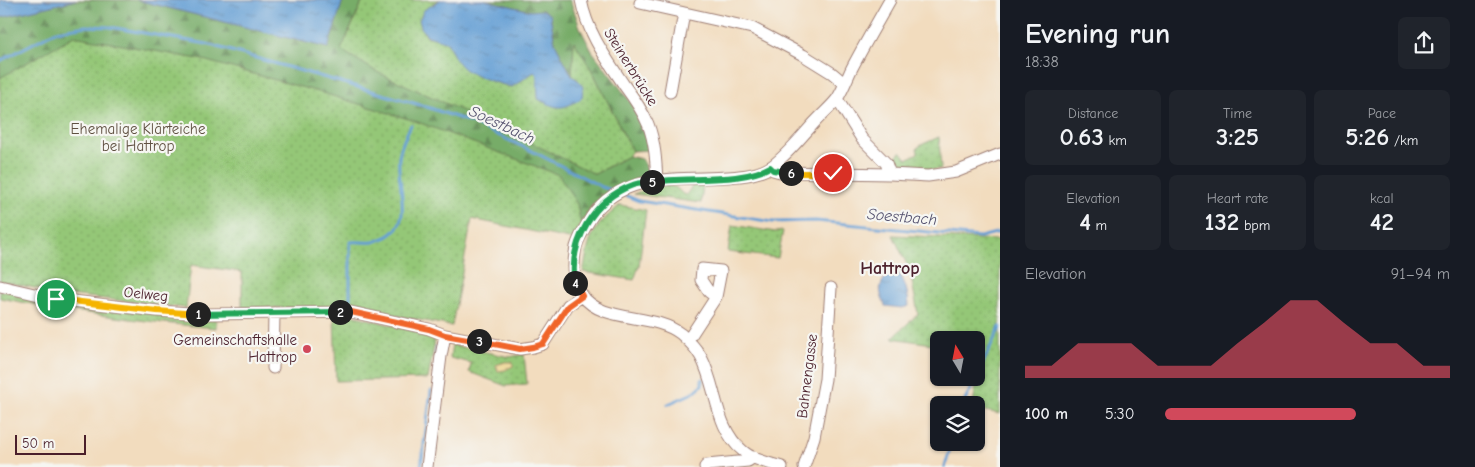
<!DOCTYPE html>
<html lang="en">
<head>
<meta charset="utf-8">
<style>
  body { margin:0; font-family:"Comic Neue",sans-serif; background:#20242c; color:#f1f3f6; height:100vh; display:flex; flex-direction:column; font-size:19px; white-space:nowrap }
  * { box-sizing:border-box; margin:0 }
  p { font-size:16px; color:#9ea1a6 }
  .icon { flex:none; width:28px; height:28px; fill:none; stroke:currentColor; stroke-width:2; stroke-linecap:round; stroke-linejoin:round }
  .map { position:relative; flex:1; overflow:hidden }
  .side { display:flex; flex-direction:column; background:#171b24; width:475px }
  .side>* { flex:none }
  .needle { width:32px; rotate:350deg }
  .fabs { position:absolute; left:930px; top:331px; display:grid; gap:10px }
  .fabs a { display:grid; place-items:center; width:55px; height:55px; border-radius:8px; background:#171b24; box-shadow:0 1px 4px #0004; font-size:25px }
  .scale { position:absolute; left:15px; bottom:12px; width:71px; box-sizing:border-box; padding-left:5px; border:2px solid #4a1f2b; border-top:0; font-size:14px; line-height:18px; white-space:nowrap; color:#4a1f2b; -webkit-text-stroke:4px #f6f6f2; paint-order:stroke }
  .pin { position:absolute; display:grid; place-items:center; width:42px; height:42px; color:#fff; margin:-21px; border:2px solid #fff; border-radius:50%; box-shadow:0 1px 5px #0007 }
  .km { position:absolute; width:25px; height:25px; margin:-12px; border-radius:50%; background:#222; color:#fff; font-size:14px; line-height:25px; text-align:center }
  .round { display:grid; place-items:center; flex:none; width:52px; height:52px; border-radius:8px; background:#20242c }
  .headline { display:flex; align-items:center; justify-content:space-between; height:85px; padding:0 25px }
  h1 { font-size:28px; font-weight:800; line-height:38px }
  .figures { display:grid; grid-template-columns:repeat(3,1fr); gap:8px; height:85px; padding:5px 25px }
  .figures div { display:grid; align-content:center; border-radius:8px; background:#20242c; text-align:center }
  .figures b { font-size:25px; font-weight:800 }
  .figures small { font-size:14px; font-weight:400 }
  .figures p { font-size:14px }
  .chart { height:140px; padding:10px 25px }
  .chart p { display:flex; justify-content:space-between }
  .chart svg { width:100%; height:90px; margin-top:5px; fill:#d1495b; opacity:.7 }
  ul { padding:0 25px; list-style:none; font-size:16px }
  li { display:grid; grid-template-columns:80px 60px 1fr; align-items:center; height:38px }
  li i { height:12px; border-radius:6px; background:#d1495b }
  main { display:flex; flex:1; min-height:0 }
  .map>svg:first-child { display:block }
</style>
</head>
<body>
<main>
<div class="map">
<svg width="1000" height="467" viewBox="0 0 1000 467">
  <defs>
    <pattern id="green-dots" width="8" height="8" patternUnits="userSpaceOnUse" patternTransform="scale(1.25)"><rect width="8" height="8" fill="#94c777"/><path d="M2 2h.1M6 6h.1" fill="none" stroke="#81aa67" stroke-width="1.8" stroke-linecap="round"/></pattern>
    <pattern id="forest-firs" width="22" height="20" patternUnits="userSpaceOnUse" patternTransform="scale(1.25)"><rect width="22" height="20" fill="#77ac68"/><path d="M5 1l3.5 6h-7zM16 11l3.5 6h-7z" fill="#648b56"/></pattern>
    <pattern id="sand-dots" width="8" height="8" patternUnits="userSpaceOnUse" patternTransform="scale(1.25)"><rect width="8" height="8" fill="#eeda9e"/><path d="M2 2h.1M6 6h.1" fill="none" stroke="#cebb88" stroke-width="1.8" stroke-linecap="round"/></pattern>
    <pattern id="water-ripples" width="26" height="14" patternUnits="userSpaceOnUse" patternTransform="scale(1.25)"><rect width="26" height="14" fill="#659fd4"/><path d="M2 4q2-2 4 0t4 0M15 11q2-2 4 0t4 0" fill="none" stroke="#5581ac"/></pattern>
  </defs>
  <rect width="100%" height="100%" fill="#f6f6f2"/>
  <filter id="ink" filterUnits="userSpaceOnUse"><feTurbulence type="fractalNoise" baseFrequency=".02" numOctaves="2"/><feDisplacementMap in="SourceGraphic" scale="10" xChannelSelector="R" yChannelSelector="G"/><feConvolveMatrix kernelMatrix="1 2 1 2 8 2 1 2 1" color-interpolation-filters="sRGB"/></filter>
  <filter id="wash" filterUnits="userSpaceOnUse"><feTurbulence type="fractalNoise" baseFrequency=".0096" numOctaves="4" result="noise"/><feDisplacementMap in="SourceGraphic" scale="20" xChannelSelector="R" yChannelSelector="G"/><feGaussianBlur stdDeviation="1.12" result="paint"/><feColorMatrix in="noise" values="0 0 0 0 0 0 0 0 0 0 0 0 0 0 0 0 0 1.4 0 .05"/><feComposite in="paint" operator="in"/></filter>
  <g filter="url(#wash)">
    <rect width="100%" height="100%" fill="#f2dcbe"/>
    <path fill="url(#green-dots)" stroke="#6f7351" d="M0,0h357l-10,37 16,-37h77l-7,3 -11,27 5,6 20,6c5,9 9,20 17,27 9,7 36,15 48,18l22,-15 3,3 1,24 40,-19 -6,-4 2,-36 20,34 38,77 -4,5 -30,16 -20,36 3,16 -7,16 -102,-21 -20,107 -100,-19 -110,1v-36l-51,-7 -5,43 -116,-13 -70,-14z
      M939,137l2,32c-13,1 -42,6 -51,-6l11,-12 6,8 11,-6 -1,-5 6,-4z
      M703,184l-2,19 -67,-9c9,-4 32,-11 41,-7 4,2 5,6 10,8l2,-1 5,-8z
      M620,205l26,5 -7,56 -5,14 -51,-8c3,-12 4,-25 9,-36 6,-13 18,-22 28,-31z
      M732,225l44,7 7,-1 -5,27 -50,-6z
      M893,235l107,5v174l-24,-5v-4h-3l8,-55 -5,-1v-9h-37v5l-47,-7 26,-24 -8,-43z
      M0,290l216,29v9c-73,-6 -145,-16 -216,-30z
      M352,315l78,20 5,6 -7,38 -92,2 -2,-65z
      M452,345l58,12 14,-3 3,30 -21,2 -37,-14 2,-9 -21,-5z"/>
    <path fill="url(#forest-firs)" stroke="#60664a" d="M76,0h61l191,48 15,-48h20l-22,50 36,22 136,62 82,40 33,-18 14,3 7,13 -39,20 -17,14 -12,18 -4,-20 -18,-29 -144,-54 -89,-27 -123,-34 -129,-24 -74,42v-60z
      M485,0h85l11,30 11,21 41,54 10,21 7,24 -18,1 -38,-77 -20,-33 -2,35 -17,-33 -5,-28 -7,-5 -12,1z"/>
    <path fill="url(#sand-dots)" stroke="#9c7c64" d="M505,362h8v4l-8,4 -7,1 -2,-6z"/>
    <path fill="url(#water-ripples)" stroke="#585f80" d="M0,0h76l-76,18z
      M137,0h206l-15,48z
      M440,0h45l46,11 12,-1 7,5 5,28 17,33 6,4 5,7 -1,11c-20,12 -23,12 -44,1l-1,-24 -3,-3 -22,15c-12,-3 -39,-11 -48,-18 -9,-7 -12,-18 -17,-27l-19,-6 -6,-6 -3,-10 5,-10z
      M891,272l8,1c7,10 9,21 10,33l-7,2 -17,-2c-7,-17 -7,-22 6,-34z"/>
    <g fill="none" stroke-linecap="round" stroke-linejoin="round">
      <path stroke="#659fd4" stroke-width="3" d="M0,61l56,-30 30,-5 24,1 97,17 217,62 46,16 64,30 68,35 12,4
        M622,194l17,7 134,21 43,-1 164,16 20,-5
        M350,304v-62c8,-1 16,1 23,0 3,0 7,-3 11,-4 32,-13 12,-55 15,-80 1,-12 7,-22 12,-33
        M436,355l1,-8
        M668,404l25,-11 9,-8v-6
        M963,405l37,-78
        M421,467l10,-76
        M945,467l7,-25"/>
    </g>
  </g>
  <g filter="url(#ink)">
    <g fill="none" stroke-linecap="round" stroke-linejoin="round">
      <g stroke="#9e7e74" stroke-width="13">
        <path id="minor" d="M581,0c6,32 25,58 43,85 9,12 18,25 24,39 7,18 8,37 9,57
          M640,3l112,25 51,27 29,18 12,10
          M670,92l14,-79
          M837,99l25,40 24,24 4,11
          M770,167l3,3 7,2 110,2 38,2 28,-4 44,-18
          M0,286l56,13 101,12 51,3 143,-2 78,17 16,6 75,14 13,-2 10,-3 25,-39 14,-9
          M688,340l28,-43 5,-26 -19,-2 -1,11 8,12 7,5
          M273,368l1,-55
          M427,467l14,-111 4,-21
          M705,467l2,-2 41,-4 6,-4
          M782,467c-13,-4 -29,-7 -39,-16 -28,-22 -26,-65 -42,-94 -5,-9 -13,-17 -20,-23 -27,-22 -79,-10 -99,-39 -10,-13 -9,-32 -6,-48 3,-11 10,-21 16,-31 30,-44 89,-36 136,-39 15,-1 31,-2 44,-11 16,-12 30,-30 43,-44 7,-8 16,-15 22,-23 6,-9 10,-21 15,-31 12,-23 25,-45 38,-68
          M804,467l10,-30 11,-58 6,-91"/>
      </g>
      <use href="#minor" stroke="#fff" stroke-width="11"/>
    </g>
  </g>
  <g fill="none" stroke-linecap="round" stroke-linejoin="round" filter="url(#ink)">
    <g stroke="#fff" stroke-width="10">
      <path id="split-1" d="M56,299l101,12 41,3"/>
    </g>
    <g stroke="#fff" stroke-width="10">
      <path id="split-2" d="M198,314l142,-2"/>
    </g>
    <g stroke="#fff" stroke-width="10">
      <path id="split-3" d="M340,312h11l78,17 16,6 34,6"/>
    </g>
    <g stroke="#fff" stroke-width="10">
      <path id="split-4" d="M479,341l41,8 13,-2 10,-3 25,-38 14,-10 -7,-13"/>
    </g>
    <g stroke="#fff" stroke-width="10">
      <path id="split-5" d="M575,283c-7,-41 19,-84 58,-98 5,-2 13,-2 19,-3"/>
    </g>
    <g stroke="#fff" stroke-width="10">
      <path id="split-6" d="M652,182c35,-6 88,2 118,-15l3,3 18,3"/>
    </g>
    <g stroke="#fff" stroke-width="10">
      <path id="split-7" d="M791,173h42"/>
    </g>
    <use href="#split-1" stroke="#f5b400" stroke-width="6"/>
    <use href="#split-2" stroke="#22a559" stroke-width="6"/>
    <use href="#split-3" stroke="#f0652b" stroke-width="6"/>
    <use href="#split-4" stroke="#f0652b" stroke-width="6"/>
    <use href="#split-5" stroke="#22a559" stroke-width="6"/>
    <use href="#split-6" stroke="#22a559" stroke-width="6"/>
    <use href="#split-7" stroke="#f5b400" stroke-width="6"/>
  </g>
  <circle fill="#d1495b" stroke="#f6f6f2" stroke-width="2" cx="307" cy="349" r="5"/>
  <g text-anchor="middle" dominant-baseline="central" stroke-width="4.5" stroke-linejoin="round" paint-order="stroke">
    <g font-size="15" fill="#4a1f2b" stroke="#f6f6f2">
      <text transform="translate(631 67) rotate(58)">Steinerbrücke</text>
      <text transform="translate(146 294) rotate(6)">Oelweg</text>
      <text transform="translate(807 376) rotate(-83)">Bahnengasse</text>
    </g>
    <g font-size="15" fill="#605142" stroke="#f6f6f2">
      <text x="138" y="129">Ehemalige Klärteiche<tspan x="138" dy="17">bei Hattrop</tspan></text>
    </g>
    <g font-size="15" fill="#4a1f2b" stroke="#f6f6f2" text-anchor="end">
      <text x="297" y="340">Gemeinschaftshalle<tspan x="297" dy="17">Hattrop</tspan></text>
    </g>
    <g font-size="16" font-style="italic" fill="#55526f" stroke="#f6f6f2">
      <text transform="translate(502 125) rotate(25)">Soestbach</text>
      <text transform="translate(902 217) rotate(5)">Soestbach</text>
    </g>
    <g font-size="18" font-weight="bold" fill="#4a1f2b" stroke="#f6f6f2">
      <text x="890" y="268">Hattrop</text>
    </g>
  </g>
</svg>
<div class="fabs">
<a><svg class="needle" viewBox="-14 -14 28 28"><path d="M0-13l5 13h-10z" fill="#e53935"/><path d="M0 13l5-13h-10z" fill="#9ea1a6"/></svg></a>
<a><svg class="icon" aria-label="layers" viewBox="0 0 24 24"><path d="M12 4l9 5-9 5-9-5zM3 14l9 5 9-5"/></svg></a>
</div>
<div class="scale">50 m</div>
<div class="pin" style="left:56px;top:299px;background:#1e9e55"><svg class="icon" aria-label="arrive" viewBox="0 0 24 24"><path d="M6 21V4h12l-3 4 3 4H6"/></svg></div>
<div class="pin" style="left:833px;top:173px;background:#d93025"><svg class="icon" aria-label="check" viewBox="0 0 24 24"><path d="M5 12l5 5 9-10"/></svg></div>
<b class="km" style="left:198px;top:314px">1</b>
<b class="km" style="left:340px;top:312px">2</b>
<b class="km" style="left:479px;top:341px">3</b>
<b class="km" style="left:575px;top:283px">4</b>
<b class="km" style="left:652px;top:182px">5</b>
<b class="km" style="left:791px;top:173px">6</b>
</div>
<section class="side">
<div class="headline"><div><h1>Evening run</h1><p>18:38</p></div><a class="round"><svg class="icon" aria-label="share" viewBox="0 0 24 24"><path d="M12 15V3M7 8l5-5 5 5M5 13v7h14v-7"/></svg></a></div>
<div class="figures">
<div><p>Distance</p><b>0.63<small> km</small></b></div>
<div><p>Time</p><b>3:25</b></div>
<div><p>Pace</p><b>5:26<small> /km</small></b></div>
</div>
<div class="figures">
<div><p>Elevation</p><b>4<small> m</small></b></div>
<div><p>Heart rate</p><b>132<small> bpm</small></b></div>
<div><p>kcal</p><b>42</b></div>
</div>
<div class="chart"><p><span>Elevation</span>91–94 m</p>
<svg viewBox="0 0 160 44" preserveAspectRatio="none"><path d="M0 44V38L10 38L20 27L30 27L40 27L50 38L60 38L70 38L80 27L90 17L100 6L110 6L120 17L130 27L140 27L150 38L160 38V44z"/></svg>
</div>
<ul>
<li><b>100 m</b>5:30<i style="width:67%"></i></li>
</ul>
</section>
</main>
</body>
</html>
